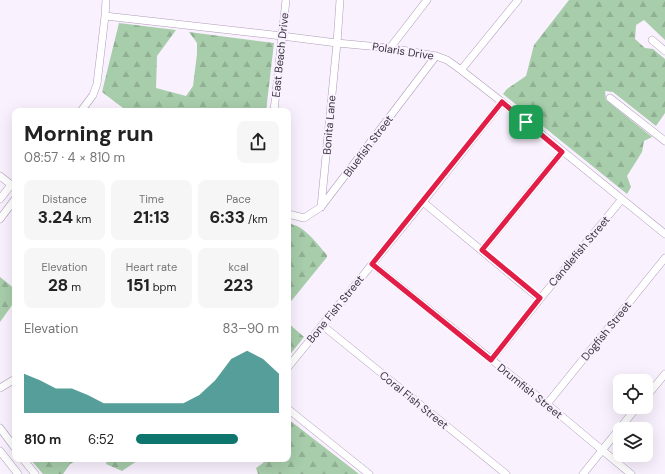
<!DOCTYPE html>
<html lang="en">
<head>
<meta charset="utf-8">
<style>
  body { margin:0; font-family:"DM Sans",sans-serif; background:#f6f6f6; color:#222; height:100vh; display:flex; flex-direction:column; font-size:15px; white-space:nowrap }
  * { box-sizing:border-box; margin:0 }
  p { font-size:13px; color:#767676 }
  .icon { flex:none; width:22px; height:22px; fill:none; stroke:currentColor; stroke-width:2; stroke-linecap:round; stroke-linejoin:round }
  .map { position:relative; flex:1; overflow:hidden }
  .side { position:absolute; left:12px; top:108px; width:279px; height:354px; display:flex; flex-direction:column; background:#fff; border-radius:8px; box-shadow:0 4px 16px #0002 }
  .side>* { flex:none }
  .tools { position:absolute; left:613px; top:374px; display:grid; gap:8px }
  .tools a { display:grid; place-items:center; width:40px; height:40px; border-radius:8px; background:#fff; box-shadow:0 4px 16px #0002; font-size:20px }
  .pin { position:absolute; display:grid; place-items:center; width:34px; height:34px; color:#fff; margin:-17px; border-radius:8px; box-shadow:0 2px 6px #0006 }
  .round { display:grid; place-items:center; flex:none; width:42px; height:42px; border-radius:8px; background:#f6f6f6 }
  .overview { display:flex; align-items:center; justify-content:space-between; height:68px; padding:0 12px }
  h1 { font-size:22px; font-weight:700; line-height:30px }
  .figures { display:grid; grid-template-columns:repeat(3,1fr); gap:6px; height:68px; padding:4px 12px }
  .figures div { display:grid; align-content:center; border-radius:8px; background:#f6f6f6; text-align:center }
  .figures b { font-size:17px; font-weight:700 }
  .figures small { font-size:11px; font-weight:400 }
  .figures p { font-size:11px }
  .chart { height:112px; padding:8px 12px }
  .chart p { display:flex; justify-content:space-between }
  .chart svg { width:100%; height:72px; margin-top:4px; fill:#0f766e; opacity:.7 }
  ul { padding:0 12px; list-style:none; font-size:13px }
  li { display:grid; grid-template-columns:64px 48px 1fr; align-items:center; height:30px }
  li i { height:10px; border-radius:5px; background:#0f766e }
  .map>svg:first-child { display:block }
</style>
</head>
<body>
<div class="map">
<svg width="665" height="474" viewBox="0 0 665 474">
  <defs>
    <pattern id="forest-firs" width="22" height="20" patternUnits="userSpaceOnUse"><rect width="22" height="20" fill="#a7cdaa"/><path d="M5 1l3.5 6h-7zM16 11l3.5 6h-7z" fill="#91b093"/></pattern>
  </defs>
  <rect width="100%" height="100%" fill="#f9f1fe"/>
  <path fill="url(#forest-firs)" d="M569,0h96v40l-21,-20 -8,5 -1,14 10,9 8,1 12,10v54l-9,13 -43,-34 -8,-1 1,9 46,37 -8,4 -2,11 -15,24 4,11 -4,7 -124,-100 4,-5 19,-13 8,-31z
    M119,23l57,7 -19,26 -1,32 30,8 7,-10 4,-32v-11l-8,-11 85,11 -8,68h-139l-25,-19z
    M288,222c3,2 6,3 9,4 12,6 21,19 30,29v2l-39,48z
    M0,277l15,12v12l-15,21z
    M288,323l16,14 -16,20z
    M288,419l71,55h-101l-2,-6 7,-5 4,-4h21z
    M30,459h50l-10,5 -7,10h-20z
    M107,459h33l-18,12 -16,-7z"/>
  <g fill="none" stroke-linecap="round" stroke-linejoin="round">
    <g stroke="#b09cba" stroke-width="8">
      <path id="minor" d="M105,16l177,20 55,7 53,5 46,8 11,4 14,10 41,32 163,132
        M652,40l13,11
        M390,48l37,-48
        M461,70l57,-70
        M610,98l55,43
        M81,111l12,-16 4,-11 8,-68 1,-16
        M274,111l12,-111
        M0,176l14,11
        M0,199l11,-14 4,-2
        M423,202l117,97
        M321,207l16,-164 3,-43
        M288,214l16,4 17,-11 115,-151
        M0,219l15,-20
        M482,250l80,-98
        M372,264l175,140 55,46 29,24
        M322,325l184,149
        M491,360l49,-61 82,-100
        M288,367l135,-165 79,-100
        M0,388l15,-9
        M646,397l19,-23
        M547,404l118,-146
        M288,409l81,65
        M0,428l15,20
        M0,451l18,23
        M23,459l12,15
        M583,474l54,-67"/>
    </g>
    <use href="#minor" stroke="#fff" stroke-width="7"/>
  </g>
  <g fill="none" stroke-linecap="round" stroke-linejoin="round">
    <g stroke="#fff" stroke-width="8">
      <path id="route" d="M502,102l60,50 -80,98 58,48 -49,62 -119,-96z"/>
    </g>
    <use href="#route" stroke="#e11d48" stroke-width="5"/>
  </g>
  <g text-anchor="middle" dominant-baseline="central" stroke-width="4" stroke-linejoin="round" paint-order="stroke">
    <g font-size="11" fill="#3c3340" stroke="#f9f1fe">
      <text transform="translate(403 51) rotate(9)">Polaris Drive</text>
      <text transform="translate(280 55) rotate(-84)">East Beach Drive</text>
      <text transform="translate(329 125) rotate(-85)">Bonita Lane</text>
      <text transform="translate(368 146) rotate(-53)">Bluefish Street</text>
      <text transform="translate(579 251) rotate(-50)">Candlefish Street</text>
      <text transform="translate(335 309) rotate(-51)">Bone Fish Street</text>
      <text transform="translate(606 331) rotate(-51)">Dogfish Street</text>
      <text transform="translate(530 391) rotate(39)">Drumfish Street</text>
      <text transform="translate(414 400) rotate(39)">Coral Fish Street</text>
    </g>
  </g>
</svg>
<div class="tools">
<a><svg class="icon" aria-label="locate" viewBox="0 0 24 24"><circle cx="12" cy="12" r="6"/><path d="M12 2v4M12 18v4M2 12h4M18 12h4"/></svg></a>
<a><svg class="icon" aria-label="layers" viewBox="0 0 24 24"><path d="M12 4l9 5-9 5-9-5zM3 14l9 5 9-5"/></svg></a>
</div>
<div class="pin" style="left:526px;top:122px;background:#1e9e55"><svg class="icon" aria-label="arrive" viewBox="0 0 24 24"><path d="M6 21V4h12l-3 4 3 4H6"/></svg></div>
<section class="side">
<div class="overview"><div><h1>Morning run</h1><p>08:57 · 4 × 810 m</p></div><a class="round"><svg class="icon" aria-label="share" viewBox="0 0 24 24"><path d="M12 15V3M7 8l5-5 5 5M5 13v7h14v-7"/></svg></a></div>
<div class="figures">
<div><p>Distance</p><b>3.24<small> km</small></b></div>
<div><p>Time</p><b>21:13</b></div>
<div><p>Pace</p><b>6:33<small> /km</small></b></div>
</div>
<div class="figures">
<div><p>Elevation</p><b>28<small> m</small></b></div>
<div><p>Heart rate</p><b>151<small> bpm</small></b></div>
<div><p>kcal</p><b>223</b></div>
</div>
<div class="chart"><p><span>Elevation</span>83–90 m</p>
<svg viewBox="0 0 160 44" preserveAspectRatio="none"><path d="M0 44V20L10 24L20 29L30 29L40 33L50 38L60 38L70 38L80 38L90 38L100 38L110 33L120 24L130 11L140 6L150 11L160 20V44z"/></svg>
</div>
<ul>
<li><b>810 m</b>6:52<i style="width:71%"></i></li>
</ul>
</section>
</div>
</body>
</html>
